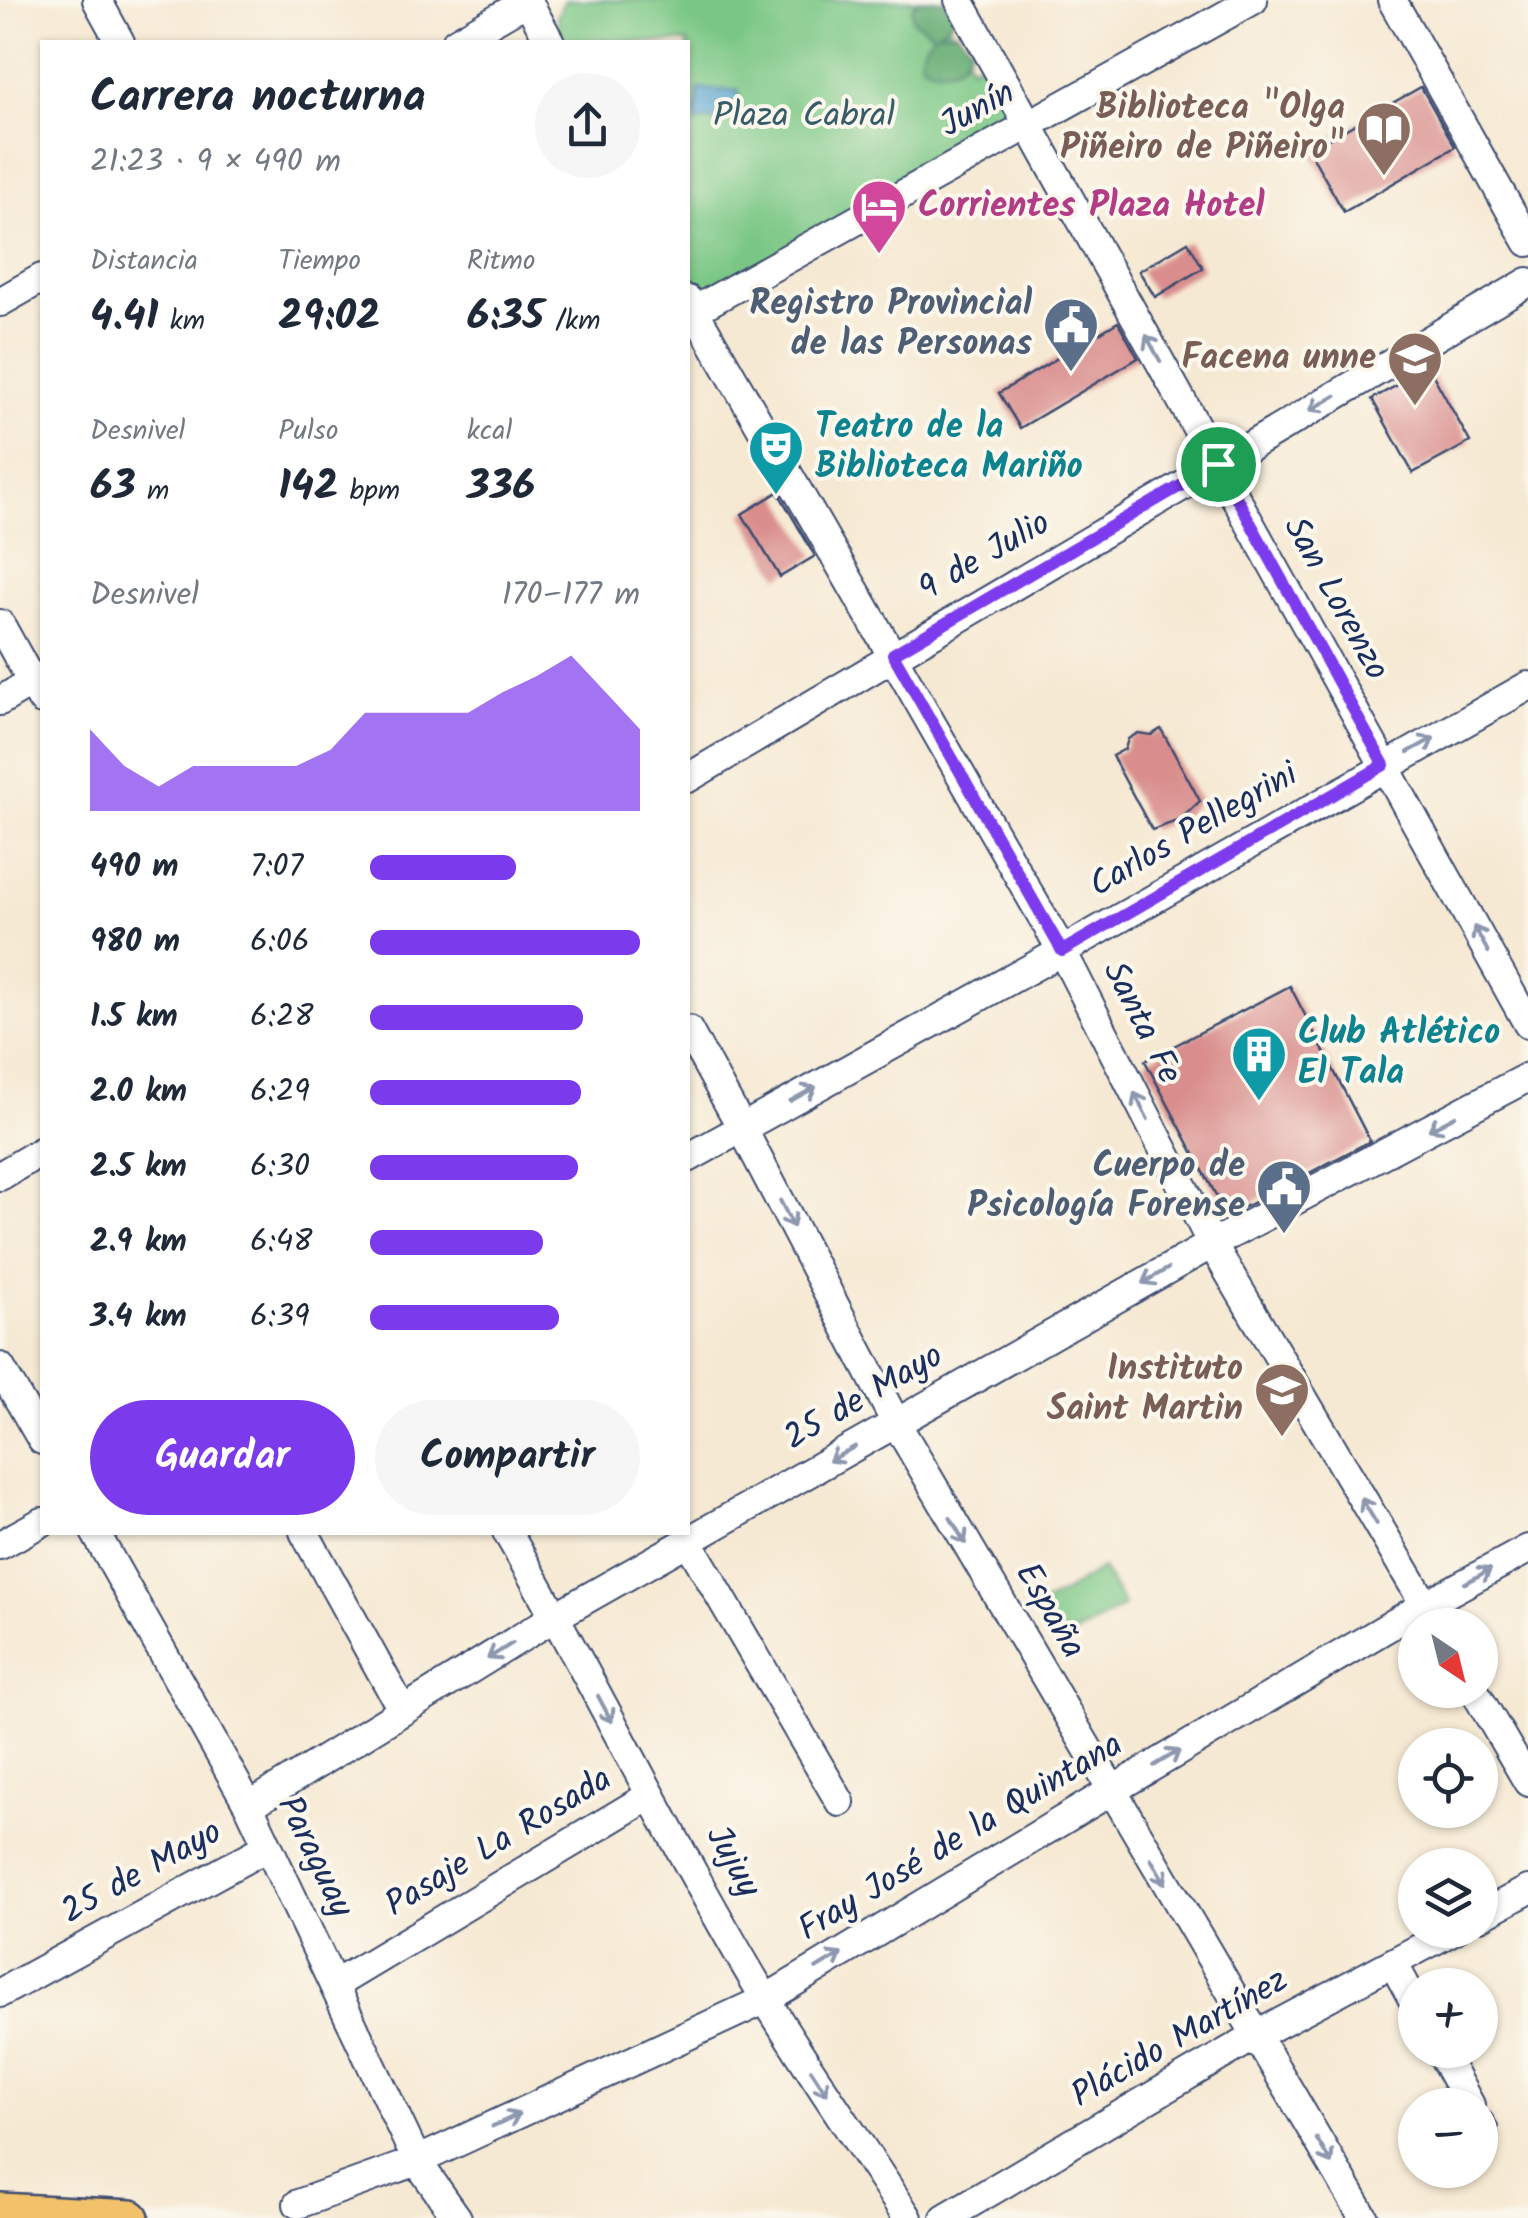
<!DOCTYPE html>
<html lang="es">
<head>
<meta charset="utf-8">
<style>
  body { margin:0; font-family:Kalam,sans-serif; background:#f6f6f7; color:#1f2937; height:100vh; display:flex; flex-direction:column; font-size:38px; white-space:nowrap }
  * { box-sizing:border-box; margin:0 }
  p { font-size:32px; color:#747a83 }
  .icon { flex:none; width:55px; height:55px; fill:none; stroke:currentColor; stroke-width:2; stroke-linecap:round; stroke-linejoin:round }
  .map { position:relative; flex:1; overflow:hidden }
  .sheet { position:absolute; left:40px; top:40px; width:650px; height:1495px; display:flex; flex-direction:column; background:#fff; border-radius:0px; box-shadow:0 2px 8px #0004 }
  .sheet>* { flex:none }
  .needle { width:65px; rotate:145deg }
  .fabs { position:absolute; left:1398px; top:1608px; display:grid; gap:20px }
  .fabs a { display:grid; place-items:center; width:100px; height:100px; border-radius:50%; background:#fff; box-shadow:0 2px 8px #0004; font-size:50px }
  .pin { position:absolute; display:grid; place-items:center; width:85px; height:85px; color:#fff; margin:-42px; border:5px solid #fff; border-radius:50%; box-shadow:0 2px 10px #0007 }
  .round { display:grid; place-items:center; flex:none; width:105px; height:105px; border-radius:52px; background:#f6f6f7 }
  .head { display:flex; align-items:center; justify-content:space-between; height:170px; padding:0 50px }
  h1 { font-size:45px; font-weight:700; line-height:75px }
  .metrics { display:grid; grid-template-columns:repeat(3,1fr); gap:15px; height:170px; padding:10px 50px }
  .metrics div { display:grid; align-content:center }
  .metrics b { font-size:42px; font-weight:700 }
  .metrics small { font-size:28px; font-weight:400 }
  .metrics p { font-size:28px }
  .chart { height:280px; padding:20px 50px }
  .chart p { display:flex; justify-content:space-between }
  .chart svg { width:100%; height:180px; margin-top:10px; fill:#7c3aed; opacity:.7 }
  .button { display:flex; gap:20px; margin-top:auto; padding:20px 50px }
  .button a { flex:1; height:115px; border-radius:60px; background:#7c3aed; color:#fff; font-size:40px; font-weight:700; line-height:115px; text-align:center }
  .button a+a { background:#f6f6f7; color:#1f2937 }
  ul { padding:0 50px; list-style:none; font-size:32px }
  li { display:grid; grid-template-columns:160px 120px 1fr; align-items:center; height:75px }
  li i { height:25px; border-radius:12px; background:#7c3aed }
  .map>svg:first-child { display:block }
</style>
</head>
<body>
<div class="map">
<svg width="1528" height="2218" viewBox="0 0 1528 2218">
  <rect width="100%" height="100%" fill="#fbf7ec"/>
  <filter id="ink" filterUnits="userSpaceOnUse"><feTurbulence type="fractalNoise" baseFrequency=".01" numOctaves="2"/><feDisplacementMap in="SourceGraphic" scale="20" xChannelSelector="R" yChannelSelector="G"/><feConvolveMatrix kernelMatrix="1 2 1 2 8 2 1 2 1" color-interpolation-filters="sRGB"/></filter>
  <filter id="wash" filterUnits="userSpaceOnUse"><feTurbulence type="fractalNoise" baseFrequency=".0048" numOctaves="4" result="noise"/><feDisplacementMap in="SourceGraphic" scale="40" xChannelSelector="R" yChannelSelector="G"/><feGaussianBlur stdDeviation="2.25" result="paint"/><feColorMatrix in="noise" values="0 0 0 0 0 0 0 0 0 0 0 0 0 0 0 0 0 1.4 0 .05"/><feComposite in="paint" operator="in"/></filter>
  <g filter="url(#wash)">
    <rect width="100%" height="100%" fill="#f6e9d3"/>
    <path fill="#7ac785" stroke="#4a7b72" stroke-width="2.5" d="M565,0h370l36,66 12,-6 38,69 -317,175 -16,-30v-232h-126l-5,-26z
      M1102,1569l22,37 -67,39 -21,-36z"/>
    <path fill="#63ac72" stroke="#3f6e68" stroke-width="2.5" d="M919,0h26l10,13 -3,8 -14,11 19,-1 14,16c-7,23 -30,27 -49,17 -3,-15 3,-19 12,-30l-21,-14 -1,-13z"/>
    <path fill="#57a3cf" stroke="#396996" stroke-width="2.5" d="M699,89l40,2 -3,26 -42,5z"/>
    <g id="blocks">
      <path fill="#d98e8d" d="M1421,87l34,60 -111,65 -35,-62z
        M1188,242l15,26 -48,29 -16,-26z
        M1118,322l20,36 -118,70 -21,-35z
        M1429,368l41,74 -57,31 -41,-74z
        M778,492l37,64 -35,21 -38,-63z
        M1161,729l39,72 -20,19 -28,10 -40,-74 13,-7 3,-10 10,-6 13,2z
        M1290,986l80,155 -137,72 -8,-1 -80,-151z"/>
    </g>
  </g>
  <g filter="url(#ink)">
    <use href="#blocks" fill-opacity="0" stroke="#3c4b70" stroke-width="2.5"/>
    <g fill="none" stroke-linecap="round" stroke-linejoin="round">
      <g stroke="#3c4b70" stroke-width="32">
        <path id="minor" d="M97,0l23,42
          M527,0l23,42
          M959,0l569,1024
          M1392,0l136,242
          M456,42l73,-42
          M688,300l374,651 150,293 225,381
          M0,302l42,-24
          M688,314l565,-314
          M0,624l42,76
          M0,701l42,-25
          M688,778l840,-496
          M688,1030l54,98 154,295 468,795
          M688,1158l374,-207 466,-265
          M0,1176l42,-25
          M0,1367l42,73
          M95,1532l154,274 168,355 40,57
          M304,1532l99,179
          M507,1532c90,154 167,316 259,468 45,74 95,145 142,218
          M688,1541l152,261
          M0,1545l42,-23
          M1474,1690l54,92
          M249,1806l307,-190 656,-372 316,-167
          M1480,1916l48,-26
          M1393,1963l22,40
          M334,1985l317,-190
          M0,1993l267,-146
          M1440,2050l30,55
          M1480,2124l3,5
          M298,2204l119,-43 349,-162 345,-208 314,-186 103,-56
          M945,2218l310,-182 199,-106"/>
      </g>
      <g stroke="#3c4b70" stroke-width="40">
        <path id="major" d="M0,2211l131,7"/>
      </g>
      <use href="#minor" stroke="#fff" stroke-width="28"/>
      <use href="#major" stroke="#f2c26a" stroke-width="35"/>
    </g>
    <defs><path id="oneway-shaft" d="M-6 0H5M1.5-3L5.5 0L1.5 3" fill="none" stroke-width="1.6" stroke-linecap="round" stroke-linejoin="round" transform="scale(2.5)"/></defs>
    <g stroke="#8d97ae">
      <use href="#oneway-shaft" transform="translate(1153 348) rotate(-119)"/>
      <use href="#oneway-shaft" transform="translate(1323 403) rotate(150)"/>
      <use href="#oneway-shaft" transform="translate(1421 745) rotate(-29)"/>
      <use href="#oneway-shaft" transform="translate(1481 939) rotate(-119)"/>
      <use href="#oneway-shaft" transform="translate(803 1094) rotate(-29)"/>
      <use href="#oneway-shaft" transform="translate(1141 1106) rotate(-117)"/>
      <use href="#oneway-shaft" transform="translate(1442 1123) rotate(152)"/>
      <use href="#oneway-shaft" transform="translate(787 1214) rotate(63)"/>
      <use href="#oneway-shaft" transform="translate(1155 1276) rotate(150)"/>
      <use href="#oneway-shaft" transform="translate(842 1454) rotate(150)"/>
      <use href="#oneway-shaft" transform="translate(1369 1511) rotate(-121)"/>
      <use href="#oneway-shaft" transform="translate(958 1531) rotate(60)"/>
      <use href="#oneway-shaft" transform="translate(1478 1576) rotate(-29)"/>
      <use href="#oneway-shaft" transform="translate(500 1651) rotate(148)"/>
      <use href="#oneway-shaft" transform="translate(605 1709) rotate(62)"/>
      <use href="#oneway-shaft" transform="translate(1167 1758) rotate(-31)"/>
      <use href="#oneway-shaft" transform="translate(1158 1871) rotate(60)"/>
      <use href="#oneway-shaft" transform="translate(829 1961) rotate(-31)"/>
      <use href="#oneway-shaft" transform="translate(819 2082) rotate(57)"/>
      <use href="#oneway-shaft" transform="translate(506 2120) rotate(-25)"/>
      <use href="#oneway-shaft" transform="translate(1324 2151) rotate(59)"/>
    </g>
  </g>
  <g fill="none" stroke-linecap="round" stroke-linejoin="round" filter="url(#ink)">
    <g stroke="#fff" stroke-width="20">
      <path id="route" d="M1218,464l166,301 -322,186 -169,-297z"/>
    </g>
    <use href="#route" stroke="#7c3aed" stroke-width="12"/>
  </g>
  <defs>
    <g id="library-pin" transform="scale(2.875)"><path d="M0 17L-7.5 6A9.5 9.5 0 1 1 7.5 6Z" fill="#8d6e63" stroke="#fbf7ec"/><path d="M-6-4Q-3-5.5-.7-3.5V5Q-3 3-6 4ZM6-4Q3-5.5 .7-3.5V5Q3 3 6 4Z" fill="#fff"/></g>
    <g id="hotel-pin" transform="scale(2.875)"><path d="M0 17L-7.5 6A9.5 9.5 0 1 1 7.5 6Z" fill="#d1479c" stroke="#fbf7ec"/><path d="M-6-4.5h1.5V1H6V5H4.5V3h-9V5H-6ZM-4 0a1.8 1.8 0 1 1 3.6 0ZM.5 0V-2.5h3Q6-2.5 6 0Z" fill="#fff"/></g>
    <g id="civic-pin" transform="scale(2.875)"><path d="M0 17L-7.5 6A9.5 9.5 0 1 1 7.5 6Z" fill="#5c6f8a" stroke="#fbf7ec"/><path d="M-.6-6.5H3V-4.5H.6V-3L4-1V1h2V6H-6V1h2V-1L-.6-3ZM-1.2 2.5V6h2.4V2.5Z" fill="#fff"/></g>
    <g id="university-pin" transform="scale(2.875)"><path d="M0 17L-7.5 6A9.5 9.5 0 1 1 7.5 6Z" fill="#8d6e63" stroke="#fbf7ec"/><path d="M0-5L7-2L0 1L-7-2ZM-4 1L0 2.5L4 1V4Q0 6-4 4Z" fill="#fff"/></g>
    <g id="theatre-pin" transform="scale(2.875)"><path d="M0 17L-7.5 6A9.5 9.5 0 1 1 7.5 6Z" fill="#0f9aa8" stroke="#fbf7ec"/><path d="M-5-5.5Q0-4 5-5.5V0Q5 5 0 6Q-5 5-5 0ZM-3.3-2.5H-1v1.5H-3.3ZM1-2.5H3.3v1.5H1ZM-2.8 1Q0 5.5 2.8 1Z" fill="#fff"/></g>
    <g id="building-pin" transform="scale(2.875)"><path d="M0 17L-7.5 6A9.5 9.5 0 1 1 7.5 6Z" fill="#0f9aa8" stroke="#fbf7ec"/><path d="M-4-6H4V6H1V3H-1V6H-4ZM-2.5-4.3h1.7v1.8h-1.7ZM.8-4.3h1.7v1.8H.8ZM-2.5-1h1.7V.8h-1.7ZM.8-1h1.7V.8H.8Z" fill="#fff"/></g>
    <g id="school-pin" transform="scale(2.875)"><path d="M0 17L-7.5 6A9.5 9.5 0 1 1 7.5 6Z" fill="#8d6e63" stroke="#fbf7ec"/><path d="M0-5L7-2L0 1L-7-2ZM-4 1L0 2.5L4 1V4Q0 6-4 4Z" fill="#fff"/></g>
  </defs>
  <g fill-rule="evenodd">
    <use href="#library-pin" x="1384" y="129"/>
    <use href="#hotel-pin" x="879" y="207"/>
    <use href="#civic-pin" x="1071" y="325"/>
    <use href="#university-pin" x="1415" y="359"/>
    <use href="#theatre-pin" x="776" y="448"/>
    <use href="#building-pin" x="1259" y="1054"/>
    <use href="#civic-pin" x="1284" y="1187"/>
    <use href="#school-pin" x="1282" y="1390"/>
  </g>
  <g text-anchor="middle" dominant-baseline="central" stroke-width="8" stroke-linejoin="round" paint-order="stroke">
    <g font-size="35" font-weight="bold" fill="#785e54" stroke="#fbf7ec" text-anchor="end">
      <text x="1345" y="109">Biblioteca "Olga<tspan x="1345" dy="40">Piñeiro de Piñeiro"</tspan></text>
      <text x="1376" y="359">Facena unne</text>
      <text x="1243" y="1370">Instituto<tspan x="1243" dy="40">Saint Martin</tspan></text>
    </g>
    <g font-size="35" fill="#1b2f5e" stroke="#fbf7ec">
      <text transform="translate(978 110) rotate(-29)">Junín</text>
      <text transform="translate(985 557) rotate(-30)">9 de Julio</text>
      <text transform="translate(1335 599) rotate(61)">San Lorenzo</text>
      <text transform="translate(1194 831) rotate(-30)">Carlos Pellegrini</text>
      <text transform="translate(1141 1023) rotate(63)">Santa Fe</text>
      <text transform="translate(864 1398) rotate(-30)">25 de Mayo</text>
      <text transform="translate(1049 1611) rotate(60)">España</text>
      <text transform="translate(961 1838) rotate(-31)">Fray José de la Quintana</text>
      <text transform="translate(499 1843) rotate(-31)">Pasaje La Rosada</text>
      <text transform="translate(314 1857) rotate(64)">Paraguay</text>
      <text transform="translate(732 1862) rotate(61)">Jujuy</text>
      <text transform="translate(142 1873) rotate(-29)">25 de Mayo</text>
      <text transform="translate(1180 2039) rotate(-30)">Plácido Martínez</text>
    </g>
    <g font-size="35" fill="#385d6a" stroke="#fbf7ec">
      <text x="804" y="117">Plaza Cabral</text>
    </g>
    <g font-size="35" font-weight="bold" fill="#b23c85" stroke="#fbf7ec" text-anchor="start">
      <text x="918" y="207">Corrientes Plaza Hotel</text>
    </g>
    <g font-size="35" font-weight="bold" fill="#4e5e75" stroke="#fbf7ec" text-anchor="end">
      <text x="1032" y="305">Registro Provincial<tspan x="1032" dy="40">de las Personas</tspan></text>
      <text x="1245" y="1167">Cuerpo de<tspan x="1245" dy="40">Psicología Forense</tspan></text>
    </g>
    <g font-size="35" font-weight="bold" fill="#0d838f" stroke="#fbf7ec" text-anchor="start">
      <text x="815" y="428">Teatro de la<tspan x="815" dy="40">Biblioteca Mariño</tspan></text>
      <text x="1298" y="1034">Club Atlético<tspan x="1298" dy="40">El Tala</tspan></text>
    </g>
  </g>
</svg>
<div class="fabs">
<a><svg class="needle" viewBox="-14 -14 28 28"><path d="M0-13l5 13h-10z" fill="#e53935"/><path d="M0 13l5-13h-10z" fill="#747a83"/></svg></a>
<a><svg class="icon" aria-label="locate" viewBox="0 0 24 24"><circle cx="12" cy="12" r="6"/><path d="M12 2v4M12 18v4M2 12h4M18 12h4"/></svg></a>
<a><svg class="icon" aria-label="layers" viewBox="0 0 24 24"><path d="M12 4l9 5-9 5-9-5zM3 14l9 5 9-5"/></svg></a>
<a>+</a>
<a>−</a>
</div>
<div class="pin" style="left:1218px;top:464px;background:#1e9e55"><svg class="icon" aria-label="arrive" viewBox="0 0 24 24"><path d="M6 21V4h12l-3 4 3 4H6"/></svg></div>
<section class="sheet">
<div class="head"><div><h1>Carrera nocturna</h1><p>21:23 · 9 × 490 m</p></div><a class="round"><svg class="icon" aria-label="share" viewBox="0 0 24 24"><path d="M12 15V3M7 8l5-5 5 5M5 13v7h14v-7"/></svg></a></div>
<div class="metrics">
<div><p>Distancia</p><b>4.41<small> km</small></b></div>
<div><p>Tiempo</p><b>29:02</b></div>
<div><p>Ritmo</p><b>6:35<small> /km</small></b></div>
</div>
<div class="metrics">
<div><p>Desnivel</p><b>63<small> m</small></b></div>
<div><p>Pulso</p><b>142<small> bpm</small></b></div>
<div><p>kcal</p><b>336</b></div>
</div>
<div class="chart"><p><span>Desnivel</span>170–177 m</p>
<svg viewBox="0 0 160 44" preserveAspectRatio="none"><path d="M0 44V24L10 33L20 38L30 33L40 33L50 33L60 33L70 29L80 20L90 20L100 20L110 20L120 15L130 11L140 6L150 15L160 24V44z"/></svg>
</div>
<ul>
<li><b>490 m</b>7:07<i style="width:54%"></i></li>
<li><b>980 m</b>6:06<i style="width:100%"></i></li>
<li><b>1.5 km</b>6:28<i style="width:79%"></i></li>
<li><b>2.0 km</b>6:29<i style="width:78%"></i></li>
<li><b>2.5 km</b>6:30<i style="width:77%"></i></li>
<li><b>2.9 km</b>6:48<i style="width:64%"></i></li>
<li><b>3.4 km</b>6:39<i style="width:70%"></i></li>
</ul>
<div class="button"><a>Guardar</a><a>Compartir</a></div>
</section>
</div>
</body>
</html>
